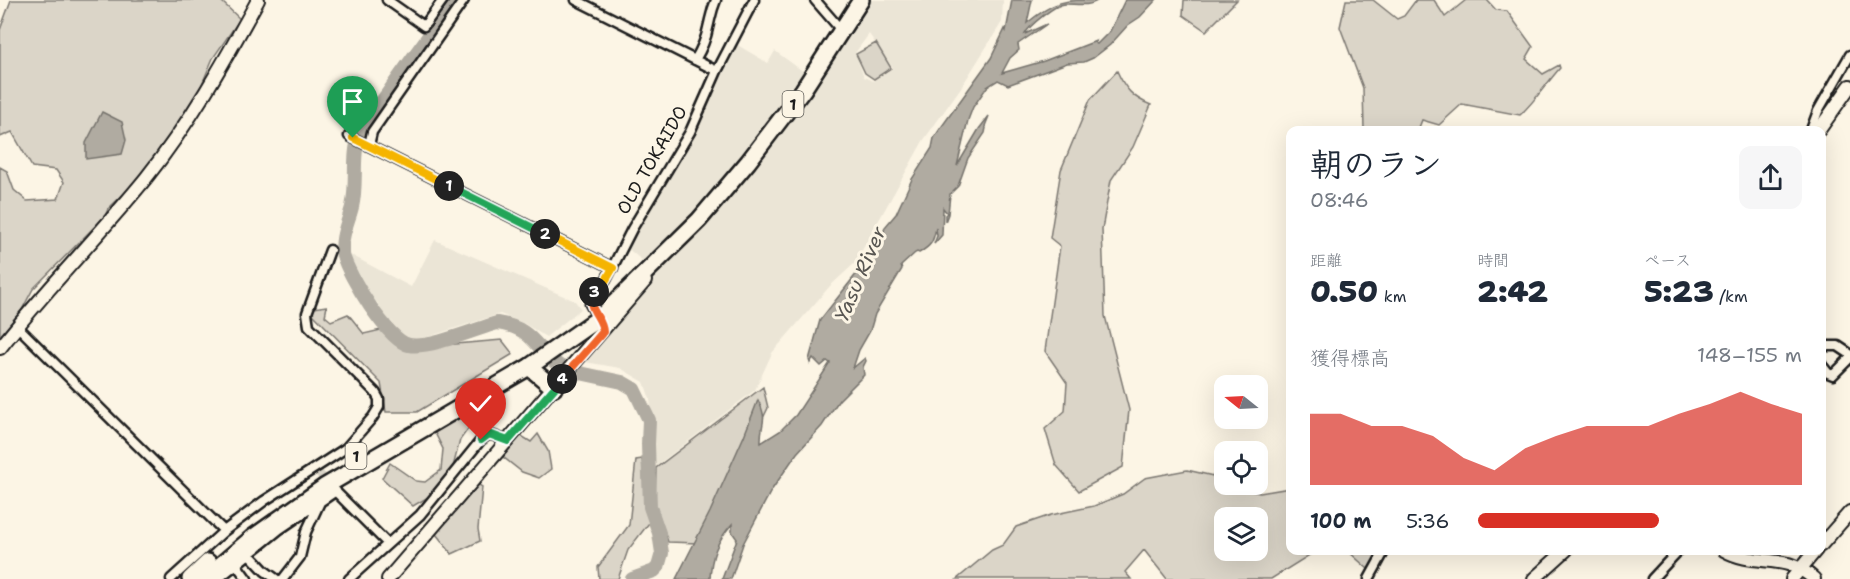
<!DOCTYPE html>
<html lang="ja">
<head>
<meta charset="utf-8">
<style>
  body { margin:0; font-family:"Shantell Sans","Klee One",sans-serif; background:#f6f6f7; color:#1f2937; height:100vh; display:flex; flex-direction:column; font-size:22px; white-space:nowrap }
  * { box-sizing:border-box; margin:0 }
  p { font-size:20px; color:#747a83 }
  .icon { flex:none; width:33px; height:33px; fill:none; stroke:currentColor; stroke-width:2; stroke-linecap:round; stroke-linejoin:round }
  .map { position:relative; flex:1; overflow:hidden }
  .details { position:absolute; left:1286px; top:126px; width:540px; height:429px; display:flex; flex-direction:column; background:#fff; border-radius:12px; box-shadow:0 6px 24px #0002 }
  .details>* { flex:none }
  .needle { width:39px; rotate:288deg }
  .controls { position:absolute; left:1214px; top:375px; display:grid; gap:12px }
  .controls a { display:grid; place-items:center; width:54px; height:54px; border-radius:12px; background:#fff; box-shadow:0 6px 24px #0002; font-size:30px }
  .pin { position:absolute; display:grid; place-items:center; width:51px; height:51px; color:#fff; margin:-62px -26px; border-radius:50% 50% 50% 0; rotate:-45deg; box-shadow:0 0 6px #0007 }
  .pin .icon { rotate:45deg }
  .km { position:absolute; width:30px; height:30px; margin:-15px; border-radius:50%; background:#222; color:#fff; font-size:16px; line-height:30px; text-align:center }
  .round { display:grid; place-items:center; flex:none; width:63px; height:63px; border-radius:12px; background:#f6f6f7 }
  .head { display:flex; align-items:center; justify-content:space-between; height:102px; padding:0 24px }
  h1 { font-size:33px; font-weight:800; line-height:45px }
  .figures { display:grid; grid-template-columns:repeat(3,1fr); gap:9px; height:102px; padding:6px 24px }
  .figures div { display:grid; align-content:center }
  .figures b { font-size:30px; font-weight:800 }
  .figures small { font-size:16px; font-weight:400 }
  .figures p { font-size:16px }
  .chart { height:168px; padding:12px 24px }
  .chart p { display:flex; justify-content:space-between }
  .chart svg { width:100%; height:108px; margin-top:6px; fill:#d93025; opacity:.7 }
  ul { padding:0 24px; list-style:none; font-size:20px }
  li { display:grid; grid-template-columns:96px 72px 1fr; align-items:center; height:45px }
  li i { height:15px; border-radius:8px; background:#d93025 }
  .map>svg:first-child { display:block }
</style>
</head>
<body>
<div class="map">
<svg width="1850" height="579" viewBox="0 0 1850 579">
  <rect width="100%" height="100%" fill="#fcf5e5"/>
  <filter id="ink" filterUnits="userSpaceOnUse"><feTurbulence type="fractalNoise" baseFrequency=".0167" numOctaves="2"/><feDisplacementMap in="SourceGraphic" scale="12" xChannelSelector="R" yChannelSelector="G"/><feConvolveMatrix kernelMatrix="1 2 1 2 8 2 1 2 1" color-interpolation-filters="sRGB"/></filter>
  <g filter="url(#ink)">
    <path fill="#ebe5d6" fill-rule="evenodd" d="M869,0h134l-1,22 -40,64 -39,55 -68,122 -25,23 -58,67 -17,37 -99,76 -6,-67 -6,-17 -24,-14 -35,-6 43,-49 -2,-2 44,-51 63,-70 112,-152zM869,34l24,34 -20,13 -9,-4 -9,-24z
      M734,43l34,20 7,-12 33,24 -45,60 -49,55 -39,42 -32,29 -16,-13z
      M435,240l140,61 6,8 -35,28 -21,-13 -25,-10 -82,26h-8l-8,-4 -11,-15 -3,1 -11,-20 -2,1 -26,-47h4l58,31z"/>
    <path fill="#dbd5c8" stroke="#7c7872" stroke-width="1.5" fill-rule="evenodd" d="M11,0h209l20,19 -27,39 -14,33 -22,38 -45,57 -24,23 -3,7 -72,73 -16,30 -17,20v-172l7,4 7,19 13,11 31,-2 6,-17 -8,-12 -24,-3 -20,-35 -12,5v-107z
      M1184,0h53l-31,31 -23,-16z
      M1346,0h27l24,19 7,-3 12,-16h18l11,17 21,-17h21l9,10 11,1 26,36 -7,12 17,15 16,-9 1,3c-14,16 -25,33 -40,47l-58,-11 -23,21 -17,-5 -4,10h-54l-1,-42 -23,-61z
      M876,43l15,25 -17,11 -9,-6 -9,-19z
      M1117,71c8,18 16,27 34,34l-18,42 -22,33 -9,49 3,87 24,94 -6,57 -44,24 -23,-26 -11,-36 20,-18 2,-28 -22,-32 15,-105 -10,-8 11,-68 29,-70z
      M327,306l-2,10 6,5 17,-7 16,20 21,-5 24,19 93,-8 11,14 -96,58h-31l-5,-29 -69,-70 2,-5z
      M763,387l5,21 -37,76 -33,59 -30,-1 -13,-38 1,-36z
      M473,407l10,1 -23,32 -7,27 -23,29 -17,10 -31,-28 8,-15 26,18 9,1 16,-12 2,-21 -10,-20z
      M538,434l10,17 3,18 -12,9 -17,-6 -19,-15 17,-22 11,7z
      M642,459l7,64 -21,27 -10,29h-19l-1,-12 31,-42 7,-65z
      M1187,470l26,6 12,10 35,7 30,-5v62l26,1 -45,28h-104l-23,-29 -19,22 6,7h-174l35,-29 11,-5 13,-18 35,-12 43,-9 29,-12 22,-16zM1224,518h33v32h-33z
      M476,483l6,4 -4,42 2,12 -28,13 -16,-20z
      M1335,551h40l3,5 -10,13 -19,-17z"/>
    <path fill="#b0aba1" stroke="#75726c" stroke-width="1.5" d="M1012,0h20l-5,23c28,-23 37,-23 71,-23 -8,7 -22,4 -32,4 -10,-1 -37,22 -41,30l22,-10 -29,20 1,6 -9,8 -8,15 42,-12 52,-20 -1,2 2,1 13,-13 15,-31h31l-16,17 -12,8 -18,20 -17,13 -9,4 -17,1 -59,22 -10,-5 -11,7 -14,20 -5,13 -11,46 22,-37 10,-13 -4,10 1,2 -1,5 -17,25 -10,28 -8,8 -2,20 -3,8v-7l2,-2 -4,-5 -1,27 -8,9 3,-8 -1,-8c-3,14 -4,17 -17,25l-2,-1 -2,1 -14,13 1,3 -27,45 -5,17 -11,19 -6,18 12,-10 1,3 -3,6 1,8 -25,25 -17,26 -25,27 -26,38 -28,53 -12,35h-9l15,-40 -5,-7v-8c-15,17 -21,32 -22,55h-34l34,-67 34,-76 14,-36c11,22 2,22 3,43l19,-12 16,-16 34,-52 -3,-2 -6,5 -8,-8 -3,5 -1,-3 11,-40 41,-52 18,-36 5,-1 1,-4 11,-13 16,-35 20,-31 2,-10 6,-9 51,-71 14,-29 1,2z
      M102,112l20,10 4,18 -4,14 -36,5v-16z"/>
    <g fill="none" stroke-linecap="round" stroke-linejoin="round">
      <path stroke="#b0aba1" stroke-width="14" d="M455,0c-24,33 -49,66 -72,100 -7,11 -18,22 -23,34 -9,22 -2,49 -8,73 -4,16 -12,30 -9,48 5,20 45,86 66,90 20,4 67,-16 88,-22 38,5 37,26 64,44
        M580,373l42,9 12,7 15,31 -1,24 2,63 9,26 3,20 -4,14 -4,4 -22,8"/>
      <path stroke="#dad4c7" stroke-width="8" stroke-dasharray="8 4" stroke-linecap="butt" d="M319,473l12,13"/>
      <g stroke="#1c1c1c" stroke-width="13">
        <path id="street" d="M387,0l37,26 19,-26
          M576,0l141,71
          M815,0l27,31
          M695,60c6,-10 11,-21 13,-32 3,-12 3,-16 8,-28
          M1811,130l7,-19 32,-56
          M349,136l264,132
          M369,145l3,-13 92,-132
          M599,320l-9,-16 1,-9 15,-15 26,-51 58,-97 27,-61 37,-71
          M17,326l207,205
          M1821,346h17l12,8
          M1821,364l7,9 5,2 17,-17
          M333,489l54,54
          M249,554l16,17 11,8
          M236,564l11,15
          M171,579l53,-48 40,-30 82,-53 27,-31 6,-10v-8l-4,-7 -66,-66 -2,-13 23,-63
          M218,579l62,-50 56,-38
          M283,579l17,-22 6,-25 14,-30
          M349,579l71,-64 61,-75 8,-6 19,7
          M1369,579l16,-29
          M1652,579l27,-29"/>
      </g>
      <g stroke="#1c1c1c" stroke-width="16">
        <path id="secondary" d="M1819,130l31,-44
          M0,348c46,-59 99,-112 146,-170 44,-55 78,-116 112,-178
          M1821,545l29,-33
          M1724,550c32,18 60,1 90,29
          M388,579l257,-298
          M1534,579l32,-29
          M1792,579l24,-29"/>
      </g>
      <g stroke="#1c1c1c" stroke-width="20">
        <path id="highway" d="M529,367l25,21
          M190,579l18,-17
          M204,579l48,-41 72,-51 205,-120 70,-49 100,-98 49,-58 55,-72 58,-90"/>
      </g>
      <use href="#street" stroke="#fcf5e5" stroke-width="8"/>
      <use href="#secondary" stroke="#fcf5e5" stroke-width="12"/>
      <use href="#highway" stroke="#fcf5e5" stroke-width="15"/>
    </g>
  </g>
  <g fill="none" stroke-linecap="round" stroke-linejoin="round" filter="url(#ink)">
    <g stroke="#fff" stroke-width="12">
      <path id="split-1" d="M353,138l96,48"/>
    </g>
    <g stroke="#fff" stroke-width="12">
      <path id="split-2" d="M449,186l96,48"/>
    </g>
    <g stroke="#fff" stroke-width="12">
      <path id="split-3" d="M545,234l68,34 -7,12 -12,12"/>
    </g>
    <g stroke="#fff" stroke-width="12">
      <path id="split-4" d="M562,379l41,-47c0,-15 -19,-25 -9,-40"/>
    </g>
    <g stroke="#fff" stroke-width="12">
      <path id="split-5" d="M481,440l8,-6 19,7 54,-62"/>
    </g>
    <use href="#split-1" stroke="#f5b400" stroke-width="8"/>
    <use href="#split-2" stroke="#22a559" stroke-width="8"/>
    <use href="#split-3" stroke="#f5b400" stroke-width="8"/>
    <use href="#split-4" stroke="#f0652b" stroke-width="8"/>
    <use href="#split-5" stroke="#22a559" stroke-width="8"/>
  </g>
  <g text-anchor="middle" dominant-baseline="central" stroke-width="6" stroke-linejoin="round" paint-order="stroke">
    <g fill="#fcf5e5" stroke="#5f5d58" stroke-width="1.5">
      <rect x="782.5" y="91" width="21" height="26" rx="4.5"/>
      <rect x="345.5" y="443" width="21" height="26" rx="4.5"/>
    </g>
    <g font-size="16" font-weight="bold" fill="#1c1c1c">
      <text x="793" y="104">1</text>
      <text x="356" y="456">1</text>
    </g>
    <g font-size="18" fill="#1c1c1c" stroke="#fcf5e5">
      <text transform="translate(652 160) rotate(-60)">OLD TOKAIDO</text>
    </g>
    <g font-size="20" font-style="italic" fill="#575551" stroke="#fcf5e5">
      <text transform="translate(860 274) rotate(-67)">Yasu River</text>
    </g>
  </g>
</svg>
<div class="controls">
<a><svg class="needle" viewBox="-14 -14 28 28"><path d="M0-13l5 13h-10z" fill="#e53935"/><path d="M0 13l5-13h-10z" fill="#747a83"/></svg></a>
<a><svg class="icon" aria-label="locate" viewBox="0 0 24 24"><circle cx="12" cy="12" r="6"/><path d="M12 2v4M12 18v4M2 12h4M18 12h4"/></svg></a>
<a><svg class="icon" aria-label="layers" viewBox="0 0 24 24"><path d="M12 4l9 5-9 5-9-5zM3 14l9 5 9-5"/></svg></a>
</div>
<div class="pin" style="left:353px;top:138px;background:#1e9e55"><svg class="icon" aria-label="arrive" viewBox="0 0 24 24"><path d="M6 21V4h12l-3 4 3 4H6"/></svg></div>
<div class="pin" style="left:481px;top:440px;background:#d93025"><svg class="icon" aria-label="check" viewBox="0 0 24 24"><path d="M5 12l5 5 9-10"/></svg></div>
<b class="km" style="left:449px;top:186px">1</b>
<b class="km" style="left:545px;top:234px">2</b>
<b class="km" style="left:594px;top:292px">3</b>
<b class="km" style="left:562px;top:379px">4</b>
<section class="details">
<div class="head"><div><h1>朝のラン</h1><p>08:46</p></div><a class="round"><svg class="icon" aria-label="share" viewBox="0 0 24 24"><path d="M12 15V3M7 8l5-5 5 5M5 13v7h14v-7"/></svg></a></div>
<div class="figures">
<div><p>距離</p><b>0.50<small> km</small></b></div>
<div><p>時間</p><b>2:42</b></div>
<div><p>ペース</p><b>5:23<small> /km</small></b></div>
</div>
<div class="chart"><p><span>獲得標高</span>148–155 m</p>
<svg viewBox="0 0 160 44" preserveAspectRatio="none"><path d="M0 44V15L10 15L20 20L30 20L40 24L50 33L60 38L70 29L80 24L90 20L100 20L110 20L120 15L130 11L140 6L150 11L160 15V44z"/></svg>
</div>
<ul>
<li><b>100 m</b>5:36<i style="width:56%"></i></li>
</ul>
</section>
</div>
</body>
</html>
